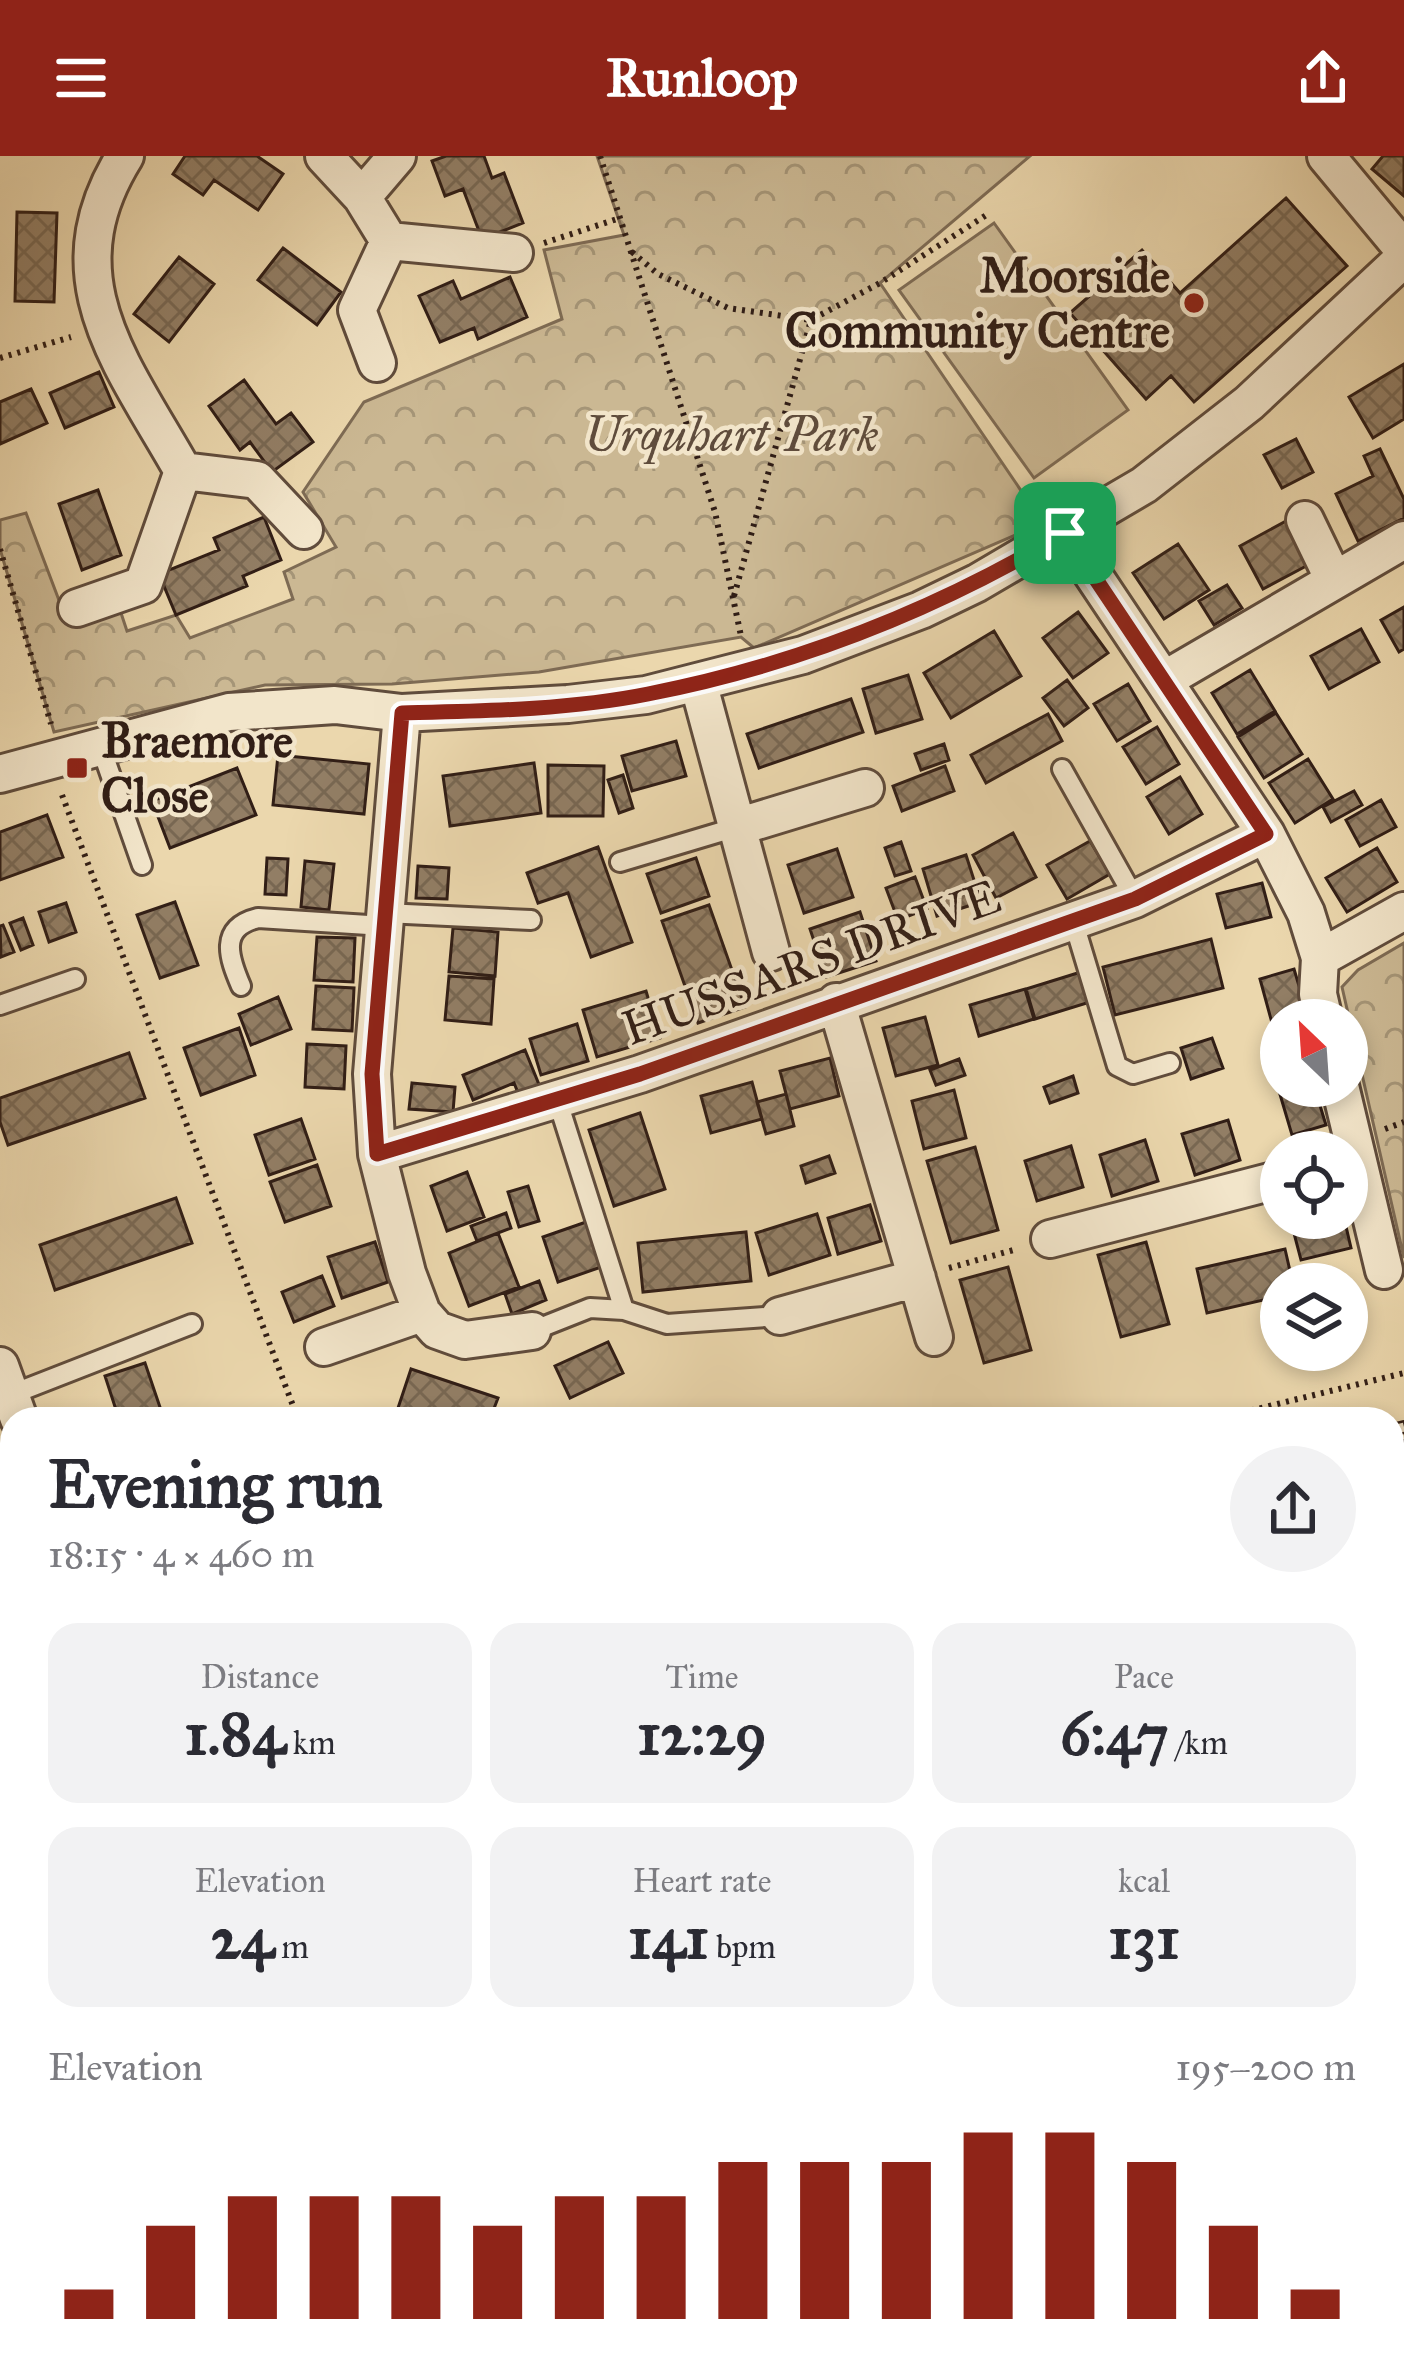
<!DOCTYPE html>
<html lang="en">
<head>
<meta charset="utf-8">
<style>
  body { margin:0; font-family:"IM FELL Great Primer",serif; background:#f2f2f3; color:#2b2b33; height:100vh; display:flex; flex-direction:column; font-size:45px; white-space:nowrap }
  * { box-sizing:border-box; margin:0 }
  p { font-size:39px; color:#7c7c81 }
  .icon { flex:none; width:66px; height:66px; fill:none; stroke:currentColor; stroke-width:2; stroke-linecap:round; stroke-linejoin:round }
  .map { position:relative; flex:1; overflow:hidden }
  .drawer { position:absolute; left:0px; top:1251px; width:1404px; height:975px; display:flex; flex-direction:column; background:#fff; border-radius:36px 36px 0 0; box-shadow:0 6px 18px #0003 }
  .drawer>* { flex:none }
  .needle { width:78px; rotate:335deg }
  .buttons { position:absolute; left:1260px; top:843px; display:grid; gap:24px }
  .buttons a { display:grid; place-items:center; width:108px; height:108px; border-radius:50%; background:#fff; box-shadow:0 6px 18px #0003; font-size:60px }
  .pin { position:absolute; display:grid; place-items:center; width:102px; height:102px; color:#fff; margin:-51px; border-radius:24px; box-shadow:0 6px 18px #0006 }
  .round { display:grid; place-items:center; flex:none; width:126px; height:126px; border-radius:63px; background:#f2f2f3 }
  .head { display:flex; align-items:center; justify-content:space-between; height:204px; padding:0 48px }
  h1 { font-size:66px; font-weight:700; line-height:90px }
  .stats { display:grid; grid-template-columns:repeat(3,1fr); gap:18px; height:204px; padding:12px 48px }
  .stats div { display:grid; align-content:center; border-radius:30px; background:#f2f2f3; text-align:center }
  .stats b { font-size:60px; font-weight:700 }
  .stats small { font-size:33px; font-weight:400 }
  .stats p { font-size:33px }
  .chart { height:336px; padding:24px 48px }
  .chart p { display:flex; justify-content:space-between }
  .chart svg { width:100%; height:216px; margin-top:12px; stroke:#8f2418; stroke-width:6 }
  header { display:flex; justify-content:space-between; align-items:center; height:156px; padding:0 48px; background:#8f2418; color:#fff; font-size:54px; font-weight:700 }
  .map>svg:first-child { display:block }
</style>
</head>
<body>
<header><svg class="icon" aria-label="menu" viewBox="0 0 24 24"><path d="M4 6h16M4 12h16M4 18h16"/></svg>Runloop<svg class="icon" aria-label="share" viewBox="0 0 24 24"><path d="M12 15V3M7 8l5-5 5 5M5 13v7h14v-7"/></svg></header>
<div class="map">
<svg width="1404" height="2224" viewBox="0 0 1404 2224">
  <defs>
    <pattern id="forest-crowns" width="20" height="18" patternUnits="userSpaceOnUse" patternTransform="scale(3)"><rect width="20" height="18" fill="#cbb893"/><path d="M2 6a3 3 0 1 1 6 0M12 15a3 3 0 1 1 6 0" fill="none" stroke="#a59577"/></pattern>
    <pattern id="water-ripples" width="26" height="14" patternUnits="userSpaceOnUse" patternTransform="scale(3)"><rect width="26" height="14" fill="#ac987a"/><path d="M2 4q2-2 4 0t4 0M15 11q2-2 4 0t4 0" fill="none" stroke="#8d7b63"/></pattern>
    <pattern id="building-cross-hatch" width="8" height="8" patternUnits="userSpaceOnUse" patternTransform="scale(3)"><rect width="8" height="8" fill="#927e65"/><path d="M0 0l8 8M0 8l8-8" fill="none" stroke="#786752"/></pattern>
  </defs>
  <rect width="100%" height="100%" fill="#ebd7ad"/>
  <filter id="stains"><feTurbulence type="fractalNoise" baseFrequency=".00167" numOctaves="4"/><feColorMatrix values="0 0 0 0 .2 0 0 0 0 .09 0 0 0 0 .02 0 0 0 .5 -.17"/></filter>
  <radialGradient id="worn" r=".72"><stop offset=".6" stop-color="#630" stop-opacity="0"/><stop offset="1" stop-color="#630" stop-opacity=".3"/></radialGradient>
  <path fill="url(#forest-crowns)" stroke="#7e6b54" stroke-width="3" d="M597,0h433l-150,127 163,240 -289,125 -13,-11 -202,35 -147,12 -127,1 -211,47 -54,-183v-29l26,-7 42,111 51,-17 8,24 49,-16 14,23 103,-39 -9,-27 52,-25 -33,-55 61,-90 198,-83 -18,-69 80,-15z
    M1404,787v315l-62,-271 16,-17z
    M12,1351v163l-12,3v-163z"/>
  <path fill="#cbb893" stroke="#7e6b54" stroke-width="3" d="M994,67l134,187 -94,68 -135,-188z"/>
  <path fill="url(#water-ripples)" stroke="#7b6752" stroke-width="3" d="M1404,2190v34h-94l28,-10h54v-19z"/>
  <path fill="url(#building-cross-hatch)" stroke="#311e16" stroke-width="3" d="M185,0h72l26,18 -25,36 -44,-30 -11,15 -30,-21z
    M446,0h38l8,22 12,-5 19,50 -41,16 -19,-50 -18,7 -13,-35z
    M1383,0h21v40l-32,-27z
    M1286,42l61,68 -153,136 -23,-26 -25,23 -76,-86 72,-63 38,43z
    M17,56l40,1 -3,89 -39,-1z
    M283,92l58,44 -24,33 -59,-45z
    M179,101l35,27 -45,58 -35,-28z
    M510,121l17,40 -49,22 -4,-11 -34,14 -21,-46 34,-15 8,18z
    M1404,208v55l-31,19 -24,-41z
    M99,216l15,35 -49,21 -15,-35z
    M244,224l32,44 15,-11 22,29 -41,30 -22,-30 -10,8 -31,-44z
    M31,233l16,34 -47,21v-42z
    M1296,283l17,33 -31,16 -18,-33z
    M1380,293l24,50v19l-46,23 -22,-47 37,-18 -9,-20z
    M98,334l23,65 -39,15 -23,-66z
    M264,361l17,43 -38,16 4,10 -71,29 -17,-41 60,-24 -5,-12z
    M1286,365l24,43 -47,25 -23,-43z
    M1178,388l31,46 -45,29 -31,-46z
    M1227,429l15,23 -28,17 -15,-24z
    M1404,451v42l-5,3 -18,-32z
    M1078,456l30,41 -35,25 -30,-40z
    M1361,473l18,33 -50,27 -18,-33z
    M994,475l27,45 -70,42 -27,-45z
    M1250,514l25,41 -38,23 -25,-41z
    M908,519l14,44 -46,14 -13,-44z
    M1067,524l21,28 -24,18 -21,-28z
    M1128,528l22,37 -33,20 -23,-37z
    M851,543l12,33 -104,36 -12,-34z
    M1276,557l26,41 -38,24 -26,-41z
    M1048,558l14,27 -76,42 -15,-28z
    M1157,571l22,37 -33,20 -23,-37z
    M676,585l10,35 -54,15 -10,-35z
    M944,588l5,16 -28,10 -6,-16z
    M278,599l91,9 -5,50 -91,-9z
    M1308,603l25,40 -38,24 -26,-40z
    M534,607l7,50 -91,13 -7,-50z
    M548,609l56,1 -1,50h-55z
    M945,610l9,25 -52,20 -9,-25z
    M237,612l19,47 -86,33 -18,-47z
    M623,619l10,33 -14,5 -11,-33z
    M1180,621l22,37 -33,20 -22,-37z
    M1354,635l8,14 -31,17 -8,-15z
    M1381,644l15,27 -36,19 -14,-26z
    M47,659l16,42 -63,23v-48z
    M1013,677l23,44 -40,21 -23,-43z
    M1090,685l20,33 -43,25 -20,-34z
    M901,686l10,29 -16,5 -10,-28z
    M598,691l34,95 -41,15 -23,-64 -30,10 -11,-30z
    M1377,692l20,34 -50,30 -21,-34z
    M837,693l16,48 -49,16 -16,-48z
    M966,699l15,47 -44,14 -14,-47z
    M267,702l21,1 -2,36 -21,-1z
    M696,702l13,38 -48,17 -14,-39z
    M305,705l29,3 -5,46 -28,-3z
    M418,710l31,2 -2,31 -31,-1z
    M915,721l12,32 -29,11 -12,-32z
    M1262,727l9,34 -45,11 -9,-34z
    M175,746l23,63 -38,13 -23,-63z
    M66,747l10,29 -27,10 -10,-30z
    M709,749l36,102 -47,16 -36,-102z
    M860,756l16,49 -50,16 -16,-48z
    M23,762l10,27 -12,5 -11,-27z
    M3,769l11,27 -13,5 -1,-31z
    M453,772l45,4 -3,44 -46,-4z
    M317,781l38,1 -2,44 -39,-2z
    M1211,783l12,49 -108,27 -12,-48z
    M1294,813l13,44 -35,10 -12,-44z
    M1081,816l9,30 -55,17 -9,-30z
    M449,820l45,3 -3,45 -46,-4z
    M316,830l38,2 -2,43 -39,-2z
    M1025,833l9,30 -55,17 -9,-31z
    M646,835l14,47 -63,19 -14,-47z
    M278,841l13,32 -40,16 -12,-31z
    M925,861l13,48 -42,11 -13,-48z
    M577,868l11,37 -47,14 -11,-36z
    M239,872l16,47 -54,20 -17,-47z
    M1212,882l11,30 -32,11 -10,-31z
    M307,888l39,2 -2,43 -39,-2z
    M525,894l17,42 -21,8 -7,-17 -41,17 -10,-25z
    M129,897l16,45 -137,47 -8,-23v-24z
    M830,902l9,38 -49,13 -10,-38z
    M959,903l6,16 -29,10 -6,-15z
    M1073,920l5,17 -28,10 -6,-16z
    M752,926l10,37 -51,14 -10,-37z
    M412,927l43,4 -2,25 -44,-3z
    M1296,930h18l12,39 -34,10 -13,-44z
    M954,934l12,48 -42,11 -12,-48z
    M786,938l8,32 -28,8 -9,-32z
    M640,957l25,76 -51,17 -25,-76z
    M301,963l14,40 -46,16 -14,-40z
    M1228,964l12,40 -45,15 -13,-41z
    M1145,984l13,41 -46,15 -12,-41z
    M1071,990l12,41 -46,14 -12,-40z
    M975,991l23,83 -47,13 -24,-82z
    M829,1000l6,17 -29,10 -5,-17z
    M317,1009l14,41 -46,16 -15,-40z
    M467,1016l17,45 -37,14 -16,-45z
    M528,1030l11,35 -20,6 -11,-35z
    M176,1042l16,45 -137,47 -15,-45z
    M870,1049l11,36 -43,13 -10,-36z
    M506,1057l5,15 -34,13 -6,-15z
    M817,1058l13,41 -61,20 -13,-42z
    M1290,1062h54l7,30 -50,12z
    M589,1065l15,45 -46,16 -15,-45z
    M746,1076l5,49 -108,11 -5,-49z
    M498,1077l21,54 -50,19 -20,-53z
    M375,1086l13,40 -46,16 -14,-41z
    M1146,1086l23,82 -48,13 -23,-82z
    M1285,1093l8,35h-12v12l-74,17 -10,-44z
    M1008,1111l23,83 -47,13 -24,-83z
    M322,1120l12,30 -40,16 -12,-30z
    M539,1125l7,19 -34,14 -7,-20z
    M608,1186l15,31 -53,25 -15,-32z
    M145,1207l19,56h-45l-14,-43z
    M411,1213l87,29 -8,21h-60l-32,-11z"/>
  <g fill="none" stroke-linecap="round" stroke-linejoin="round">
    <g stroke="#604c3c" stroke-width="24">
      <path id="service" d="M100,589l42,120
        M1062,613l73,130
        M620,706l117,-35
        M385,757l146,7
        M1073,764l44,146 16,8 37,-11
        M241,830c-12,-28 -23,-58 17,-68l126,8
        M0,849l75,-26
        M557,943l67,211
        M532,1175l58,-23 34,2 43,14 113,-8
        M10,1239l182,-71"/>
    </g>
    <g stroke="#604c3c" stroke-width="42">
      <path id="minor" d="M125,0c-76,122 -3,207 58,315l74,9 47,50
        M324,0l38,41 27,44 125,12
        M1326,0l78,94
        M362,41l35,-41
        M377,207l-20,-53 32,-69
        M1305,364l28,58
        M1065,377l201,301 40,79 14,45 -2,36 6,26
        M77,452l66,-23 40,-114
        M1164,524l240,-140
        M698,526l73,270
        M402,557l-30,361 5,80 30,119 15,40 15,17 28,10 67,-9
        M0,618l229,-62 106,-7 67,8 166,-9 78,-9 157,-40 118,-45 56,-27 167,-98 105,-82 155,-145
        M737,671l128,-39
        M1320,802l84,-47
        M836,846l98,335
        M1340,930l44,184
        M377,998l263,-80 495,-175 131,-65
        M1050,1083l231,-60
        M780,1160l137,-38
        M324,1191l98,-34
        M0,1210l19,53"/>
    </g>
    <path stroke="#311e16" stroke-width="6" stroke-dasharray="3 6" stroke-linecap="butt" d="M600,0l115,356 26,124
      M544,87l76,-25
      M632,96l26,22 70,34 83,12 69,-37 108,-69
      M0,202l71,-21
      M0,393l51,175
      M734,440l77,-276
      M62,639l236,624
      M1385,973l19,-7
      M949,1112l68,-19
      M1216,1263l188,-46
      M1392,2185l12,-5
      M1283,2224l28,-10"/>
    <use href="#service" stroke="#f2e5ca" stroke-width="18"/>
    <use href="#minor" stroke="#f2e5ca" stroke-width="36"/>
    <g stroke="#311e16" stroke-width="14">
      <path id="rail" d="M1392,1274l12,-3
        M1392,1293l12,-3
        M0,1583l12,-2
        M0,1603l12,-3"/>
    </g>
    <use href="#rail" stroke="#f2e5ca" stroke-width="9" stroke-dasharray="27" stroke-linecap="butt"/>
  </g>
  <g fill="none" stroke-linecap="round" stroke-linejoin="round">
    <g stroke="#fff" stroke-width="24">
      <path id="route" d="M1065,377l201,301 -131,65 -495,175 -263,80 -5,-80 30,-361c81,-2 166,-3 246,-19 149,-29 288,-84 417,-161z"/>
    </g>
    <use href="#route" stroke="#8f2418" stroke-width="15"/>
  </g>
  <g fill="#8f2418" stroke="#f2e5ca" stroke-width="4.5">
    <circle cx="1194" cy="147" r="12"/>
    <rect x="65" y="600" width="24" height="24" rx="6"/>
  </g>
  <g text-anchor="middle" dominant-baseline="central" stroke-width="9" stroke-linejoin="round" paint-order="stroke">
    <g font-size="48" font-weight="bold" fill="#311e16" stroke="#f2e5ca" text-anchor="end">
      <text x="1170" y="119">Moorside<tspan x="1170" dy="55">Community Centre</tspan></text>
      <text x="101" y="584" text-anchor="start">Braemore<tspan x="101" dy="55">Close</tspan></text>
    </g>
    <g font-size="48" font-style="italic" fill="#5f4c3c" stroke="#f2e5ca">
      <text x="731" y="278">Urquhart Park</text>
    </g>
    <g font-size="48" fill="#311e16" stroke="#f2e5ca">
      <text transform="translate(811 806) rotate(-20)">HUSSARS DRIVE</text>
    </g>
  </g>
  <rect width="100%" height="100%" filter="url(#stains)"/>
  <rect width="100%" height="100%" fill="url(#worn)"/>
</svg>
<div class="buttons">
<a><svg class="needle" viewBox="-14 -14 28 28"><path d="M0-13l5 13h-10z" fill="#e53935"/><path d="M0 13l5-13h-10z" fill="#7c7c81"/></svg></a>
<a><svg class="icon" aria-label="locate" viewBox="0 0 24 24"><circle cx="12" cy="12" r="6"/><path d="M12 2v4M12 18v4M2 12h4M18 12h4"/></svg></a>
<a><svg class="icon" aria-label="layers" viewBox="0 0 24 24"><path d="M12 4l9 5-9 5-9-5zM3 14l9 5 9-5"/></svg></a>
</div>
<div class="pin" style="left:1065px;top:377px;background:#1e9e55"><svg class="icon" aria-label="arrive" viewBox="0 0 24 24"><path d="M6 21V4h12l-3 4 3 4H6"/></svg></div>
<section class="drawer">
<div class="head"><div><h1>Evening run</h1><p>18:15 · 4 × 460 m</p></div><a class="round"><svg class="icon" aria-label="share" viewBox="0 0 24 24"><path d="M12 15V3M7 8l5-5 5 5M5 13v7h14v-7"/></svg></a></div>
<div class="stats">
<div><p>Distance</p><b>1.84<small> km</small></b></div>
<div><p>Time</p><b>12:29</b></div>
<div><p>Pace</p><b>6:47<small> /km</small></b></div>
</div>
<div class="stats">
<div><p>Elevation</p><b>24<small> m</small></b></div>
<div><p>Heart rate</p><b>141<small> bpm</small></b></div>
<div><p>kcal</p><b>131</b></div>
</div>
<div class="chart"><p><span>Elevation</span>195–200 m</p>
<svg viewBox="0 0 160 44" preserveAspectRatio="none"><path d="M5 44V38M15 44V25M25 44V19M35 44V19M45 44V19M55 44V25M65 44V19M75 44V19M85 44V12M95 44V12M105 44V12M115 44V6M125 44V6M135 44V12M145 44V25M155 44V38"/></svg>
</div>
</section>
</div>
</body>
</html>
